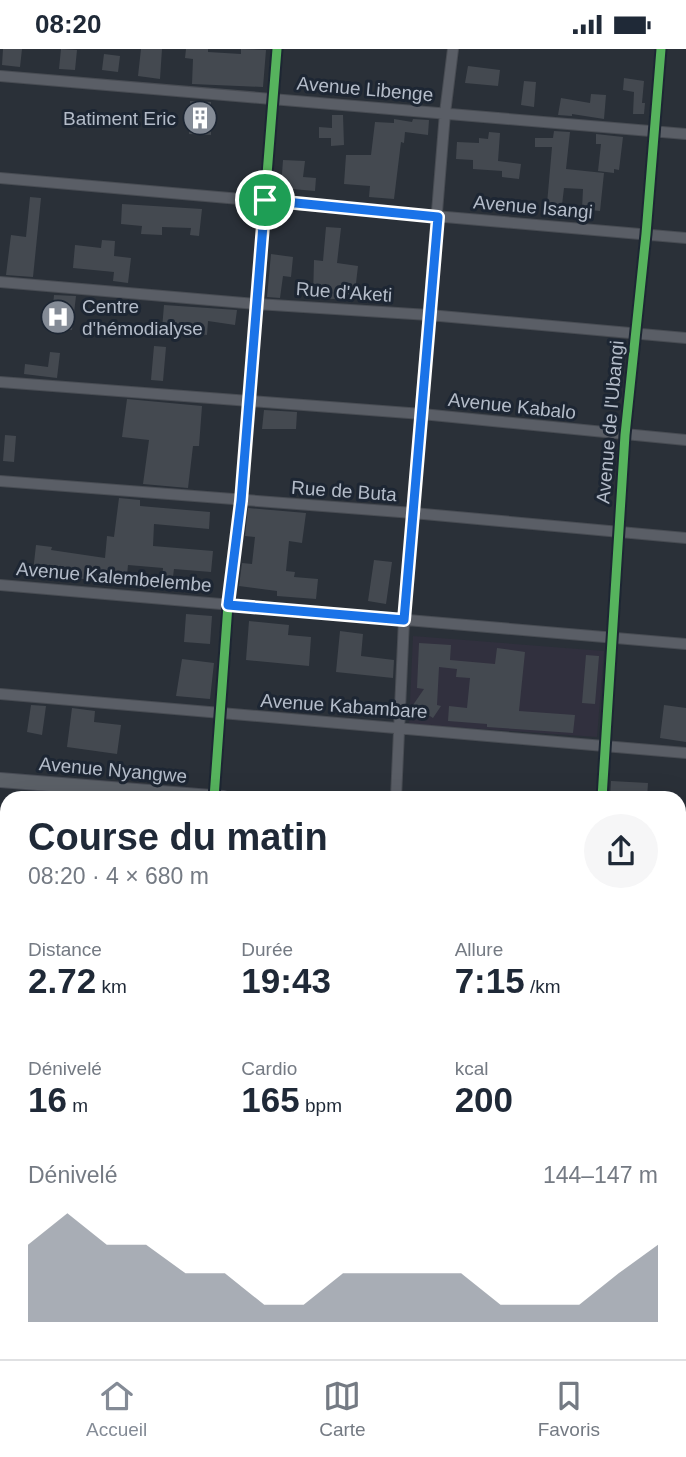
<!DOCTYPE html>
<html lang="fr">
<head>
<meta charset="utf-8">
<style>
  body { margin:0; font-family:Helvetica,sans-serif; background:#f6f6f7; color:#1f2937; height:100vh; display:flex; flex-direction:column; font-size:26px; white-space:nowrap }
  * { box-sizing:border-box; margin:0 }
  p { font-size:23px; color:#747a83 }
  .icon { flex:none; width:38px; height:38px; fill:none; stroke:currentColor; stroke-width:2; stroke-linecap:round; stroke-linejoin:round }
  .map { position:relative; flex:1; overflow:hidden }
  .details { position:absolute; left:0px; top:742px; width:686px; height:569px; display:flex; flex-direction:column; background:#fff; border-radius:21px 21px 0 0; box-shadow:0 7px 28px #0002 }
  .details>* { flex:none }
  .pin { position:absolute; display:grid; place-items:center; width:60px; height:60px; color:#fff; margin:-30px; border:4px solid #fff; border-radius:50%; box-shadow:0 2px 7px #0007 }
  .round { display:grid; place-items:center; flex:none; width:74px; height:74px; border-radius:37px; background:#f6f6f7 }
  .overview { display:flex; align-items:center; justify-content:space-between; height:119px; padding:0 28px }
  h1 { font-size:38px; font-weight:600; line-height:52px }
  .figures { display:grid; grid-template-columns:repeat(3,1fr); gap:10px; height:119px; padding:7px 28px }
  .figures div { display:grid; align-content:center }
  .figures b { font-size:35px; font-weight:600 }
  .figures small { font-size:19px; font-weight:400 }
  .figures p { font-size:19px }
  .chart { height:196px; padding:14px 28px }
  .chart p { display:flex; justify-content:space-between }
  .chart svg { width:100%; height:126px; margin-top:7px; fill:#848b96; opacity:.7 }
  .status { display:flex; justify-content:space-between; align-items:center; height:49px; padding:0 35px; background:#fff; direction:ltr }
  .status svg { height:19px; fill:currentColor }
  .tabs { display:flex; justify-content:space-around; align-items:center; height:98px; border-top:2px solid #e0e1e3; background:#fff; font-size:19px; color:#747a83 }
  .tabs a { display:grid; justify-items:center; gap:4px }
  .tabs .active { color:#848b96 }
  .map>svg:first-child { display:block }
</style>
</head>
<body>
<div class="status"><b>08:20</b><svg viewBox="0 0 49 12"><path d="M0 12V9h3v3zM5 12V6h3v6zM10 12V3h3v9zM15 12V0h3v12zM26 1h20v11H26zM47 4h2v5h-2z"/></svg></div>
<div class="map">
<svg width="686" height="1310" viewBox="0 0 686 1310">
  <rect width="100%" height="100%" fill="#2a3038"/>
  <path fill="#31303e" d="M413,587l191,15 -7,86 -188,-13z"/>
  <path fill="#444950" d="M3,0h19l-2,18 -18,-2z
    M61,0l16,1 -2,20 -16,-1z
    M141,0h21l-2,30 -22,-3z
    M186,0h22v3l33,2v-5l25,1 -3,37 -71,-3 1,-25 -8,-1z
    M104,5l16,2 -2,16 -16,-2z
    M468,17l32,4 -2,16 -33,-3z
    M624,29l20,3 -2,22h3l-1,11h-11l1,-22 -11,-2z
    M524,32l12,1 -2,25 -13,-2z
    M591,45l15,1 -2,24 -32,-5v2l-14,-1 3,-17 29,5z
    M190,52l21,1v33l-22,-1z
    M332,66h11l1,30 -13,1v-8h-12v-11l13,1z
    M394,70l18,3 1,-3 16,1 -1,15 -23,-3 -1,11 -3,-1 -7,57 -25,-2 1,-11 -26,-2 2,-29h25l4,-33 19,1z
    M554,82l16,1 -4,37 38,4 -4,38 -18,-2 1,-20 -19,-1 -2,17 -15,-1 5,-57h-17v-9h18z
    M489,83l11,1 -2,28 23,3 -2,15 -17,-2v-6l-29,-2v-9l-17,-1 1,-17 22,1v-5l9,1z
    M596,85l27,3 -4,33 -5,-1v4l-16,-2 3,-27h-5z
    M283,111l22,1 -2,16 13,1 -1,13 -34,-3z
    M30,148l11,1 -8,79 -27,-2 5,-40 15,2z
    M122,155l80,5 -3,27 -9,-1 1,-7 -29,-1v8l-21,-1 1,-8 -21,-2z
    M326,178l15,1 -4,35 21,3 -4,34 -41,-2 1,-38 9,1z
    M102,191l13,1 -1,15 17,2 -3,25 -15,-2 1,-9 -41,-4 2,-23 26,3z
    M271,205l22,3 -2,20 -8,-1 -3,22 -13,-1z
    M54,246l22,1 -4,34 -21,-2z
    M164,256l73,5 -2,15 -27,-4 -1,14 -45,-6z
    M154,297l12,1 -3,34 -12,-1z
    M50,303l10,1 -3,25 -33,-4 1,-10 23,3z
    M127,350l75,7 -3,40h-6l-5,42 -45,-4 6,-44 -27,-3z
    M264,361l33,2 -1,17h-34z
    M5,386l11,1 -2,26 -11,-1z
    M119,449l21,2v6l70,6 -1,17 -55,-5 -1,22 60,5 -2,21 -37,-3 -2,15 -10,-1 1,-15 -35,-3 -2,20 -93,-13 3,-27 16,2 -1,3 54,8 2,-22 7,1z
    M248,459l58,5 -4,30 -13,-2 -3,30 9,1 -1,5 24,2 -2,20 -39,-3v-5l-38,-5 3,-23 10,1 3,-27 -10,-1z
    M374,511l18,2 -6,42 -18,-3z
    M186,565l26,2 -2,28 -26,-2z
    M249,572l40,4 -1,10 23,2 -2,29 -63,-6z
    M340,582l23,3 -2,22 33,4 -1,18 -57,-6z
    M419,594l32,2 -1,15 45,4 2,-16 28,4 -6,59 56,4 -2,18 -86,-6v-3l-39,-3 1,-15 18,2 3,-30 -14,-1 1,-8 -18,-2 -2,38 4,1 -8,12 -20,-13 11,-16 -7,-1z
    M586,606l13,1 -4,48 -13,-1z
    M182,610l32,4 -4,36 -34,-3z
    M31,656l15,1 -4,29 -15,-3z
    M664,656l22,3v34l-26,-4z
    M72,659l23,3 -1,11 27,3 -4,29 -50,-7z
    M611,732l37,2 -1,15h-37z"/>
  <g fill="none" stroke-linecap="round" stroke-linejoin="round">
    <g stroke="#484c53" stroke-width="12">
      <path id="minor" d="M0,27l686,58
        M0,129l686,60
        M0,233l257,22 172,11 257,23
        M0,333l422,32 264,26
        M0,432l413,32 273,25
        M0,536l686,59
        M0,645l686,59
        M214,749l14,-193 13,-104 8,-100 28,-352
        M396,749l8,-178 41,-507 8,-64
        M602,749l23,-363 21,-201 15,-185
        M0,844h7
        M679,903h7
        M0,950l7,1
        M679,1011l7,1
        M0,1071h7
        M679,1131h7
        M0,1186h7
        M679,1249l7,1
        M194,1304l66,6
        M0,1305l54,5
        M159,1310l1,-6
        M563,1310l1,-6"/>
    </g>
    <g stroke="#484c55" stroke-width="16">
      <path id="major" d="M0,731l223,18
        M679,788l7,1"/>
    </g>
    <use href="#minor" stroke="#5a5e66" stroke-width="10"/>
    <use href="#major" stroke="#5c6168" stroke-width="14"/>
    <g stroke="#1d2633" stroke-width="13">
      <path id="cycleway" d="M214,749l14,-193 13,-104 8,-100 28,-352
        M602,749l23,-363 21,-201 15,-185"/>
    </g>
    <use href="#cycleway" stroke="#56b35d" stroke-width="9"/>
  </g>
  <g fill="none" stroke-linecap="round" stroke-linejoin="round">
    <g stroke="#fff" stroke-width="14">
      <path id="route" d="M265,151l173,17 -34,403 -176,-15 13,-104z"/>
    </g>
    <use href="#route" stroke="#1a73e8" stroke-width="9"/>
  </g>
  <defs>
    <g id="building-disc" transform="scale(1.75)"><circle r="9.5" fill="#848b96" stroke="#1d2633"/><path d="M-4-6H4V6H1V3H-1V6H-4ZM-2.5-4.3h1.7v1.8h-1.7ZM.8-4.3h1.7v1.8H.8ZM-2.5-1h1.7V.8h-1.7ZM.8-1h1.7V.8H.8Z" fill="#fff"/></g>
    <g id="hospital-disc" transform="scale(1.75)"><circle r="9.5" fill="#848b96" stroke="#1d2633"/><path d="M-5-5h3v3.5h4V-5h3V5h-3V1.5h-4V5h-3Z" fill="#fff"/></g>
  </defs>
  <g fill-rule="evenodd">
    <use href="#building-disc" x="200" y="69"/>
    <use href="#hospital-disc" x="58" y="268"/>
  </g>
  <g text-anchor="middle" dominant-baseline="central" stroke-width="6" stroke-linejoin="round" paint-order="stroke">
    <g font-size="19" fill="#b4bcc9" stroke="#1d2633">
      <text transform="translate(365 40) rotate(5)">Avenue Libenge</text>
      <text transform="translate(533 158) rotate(5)">Avenue Isangi</text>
      <text transform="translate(344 243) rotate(4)">Rue d'Aketi</text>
      <text transform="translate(512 357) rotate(6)">Avenue Kabalo</text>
      <text transform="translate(610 373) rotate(-85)">Avenue de l'Ubangi</text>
      <text transform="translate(344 442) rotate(4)">Rue de Buta</text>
      <text transform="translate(114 528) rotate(5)">Avenue Kalembelembe</text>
      <text transform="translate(344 657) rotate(4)">Avenue Kabambare</text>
      <text transform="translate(113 721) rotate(5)">Avenue Nyangwe</text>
    </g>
    <g font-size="19" fill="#b4bcc9" stroke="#1d2633" text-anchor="end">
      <text x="176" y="69">Batiment Eric</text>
      <text x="82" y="257" text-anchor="start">Centre<tspan x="82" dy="22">d'hémodialyse</tspan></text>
    </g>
  </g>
</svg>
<div class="pin" style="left:265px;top:151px;background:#1e9e55"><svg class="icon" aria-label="arrive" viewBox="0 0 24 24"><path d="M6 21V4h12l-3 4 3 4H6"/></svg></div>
<section class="details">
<div class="overview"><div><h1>Course du matin</h1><p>08:20 · 4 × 680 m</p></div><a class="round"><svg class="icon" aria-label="share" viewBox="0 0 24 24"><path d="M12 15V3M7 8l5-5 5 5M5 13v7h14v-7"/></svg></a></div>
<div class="figures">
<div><p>Distance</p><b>2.72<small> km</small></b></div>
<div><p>Durée</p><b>19:43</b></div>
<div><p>Allure</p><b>7:15<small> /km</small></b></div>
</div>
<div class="figures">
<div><p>Dénivelé</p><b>16<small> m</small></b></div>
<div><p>Cardio</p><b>165<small> bpm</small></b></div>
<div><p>kcal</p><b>200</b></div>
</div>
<div class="chart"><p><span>Dénivelé</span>144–147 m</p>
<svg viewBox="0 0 160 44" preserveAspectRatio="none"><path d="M0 44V17L10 6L20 17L30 17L40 27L50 27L60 38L70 38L80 27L90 27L100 27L110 27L120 38L130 38L140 38L150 27L160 17V44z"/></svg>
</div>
</section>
</div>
<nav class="tabs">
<a class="active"><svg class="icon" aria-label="home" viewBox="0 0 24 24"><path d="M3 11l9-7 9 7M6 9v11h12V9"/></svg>Accueil</a>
<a><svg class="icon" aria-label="map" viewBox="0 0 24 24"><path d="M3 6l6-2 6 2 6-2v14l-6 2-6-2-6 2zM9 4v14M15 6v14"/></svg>Carte</a>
<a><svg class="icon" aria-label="saved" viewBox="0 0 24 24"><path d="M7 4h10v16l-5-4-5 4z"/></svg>Favoris</a>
</nav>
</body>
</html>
